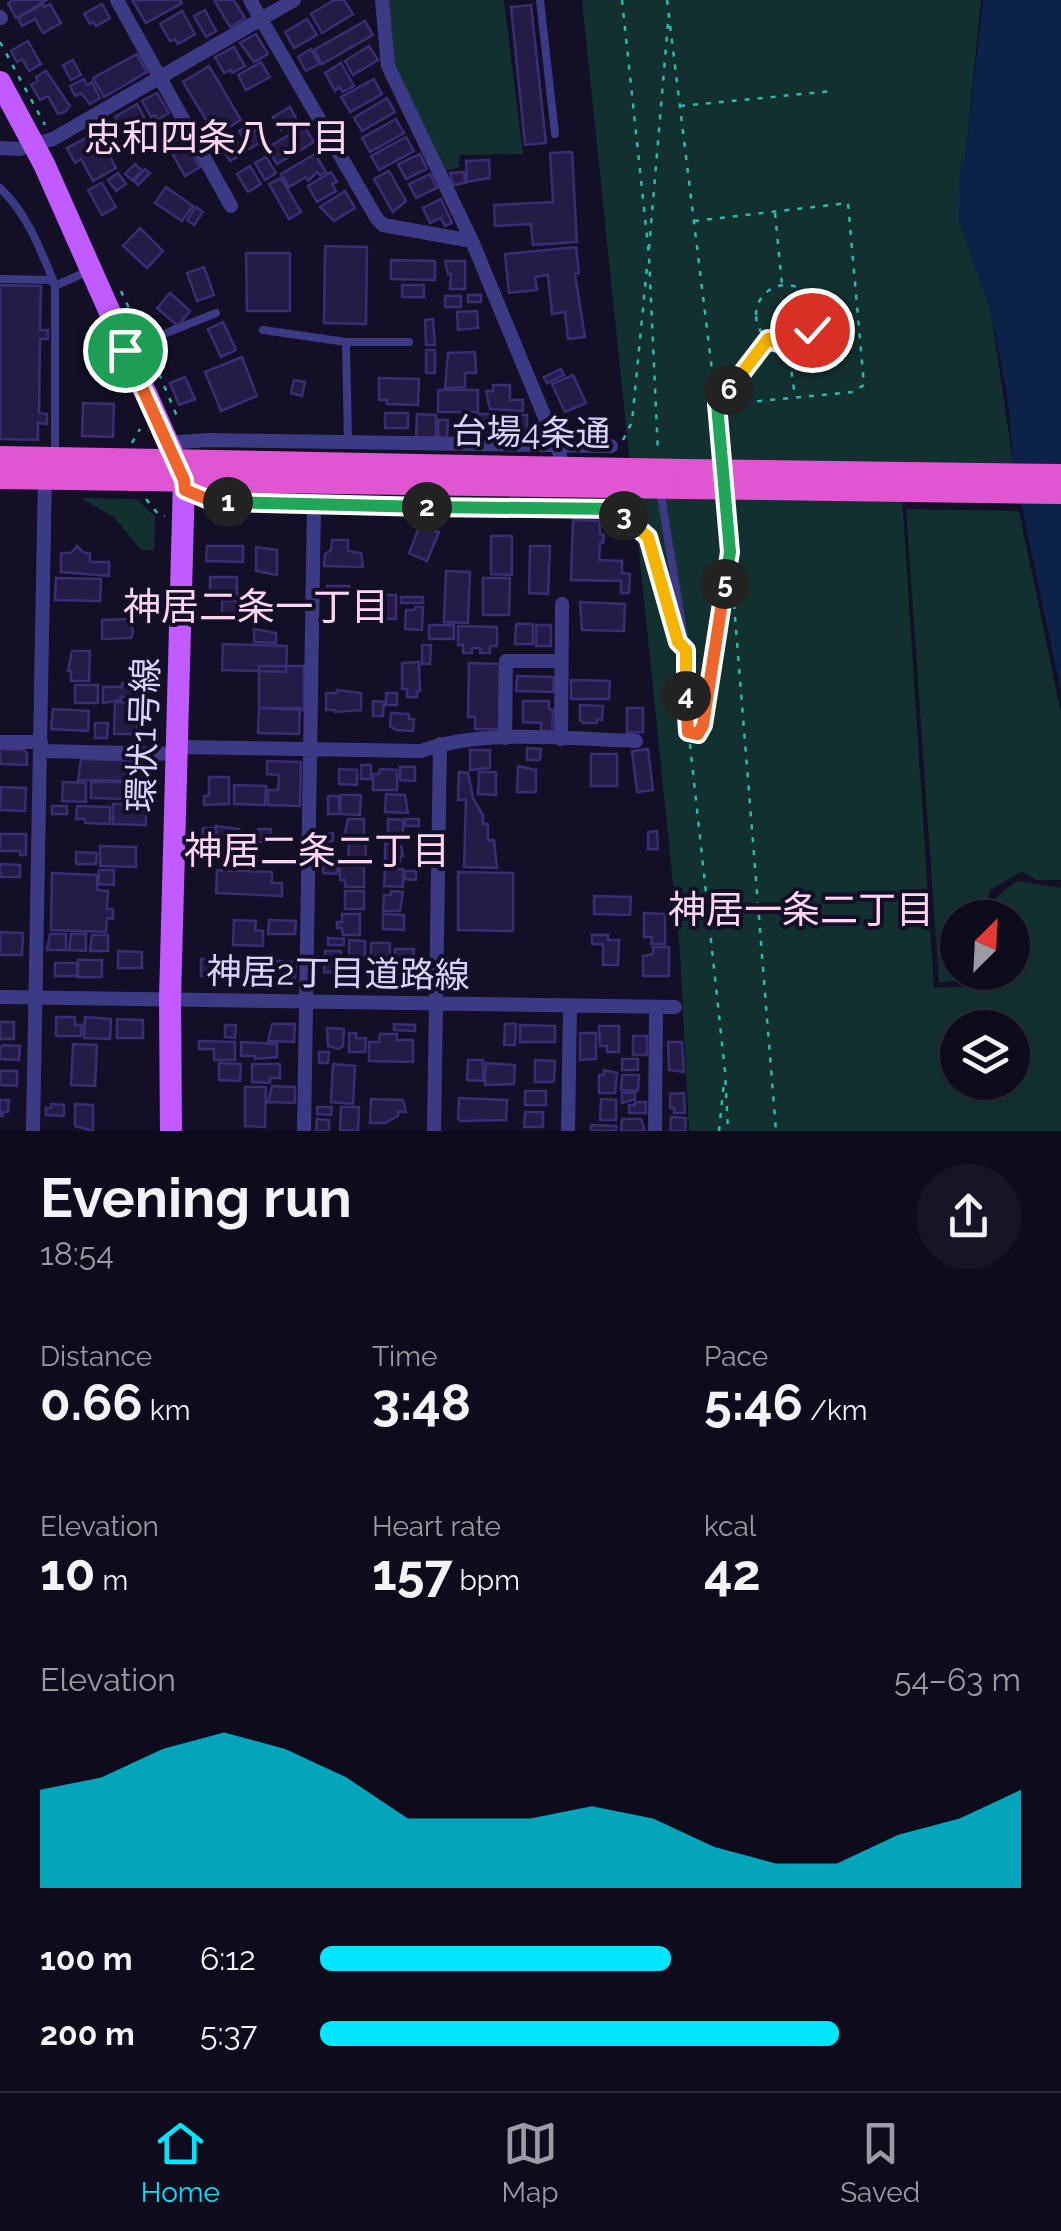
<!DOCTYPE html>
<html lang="en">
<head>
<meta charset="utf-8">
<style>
  body { margin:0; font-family:Raleway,"Noto Sans JP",sans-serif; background:#171425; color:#f1f3f6; height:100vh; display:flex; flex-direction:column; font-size:38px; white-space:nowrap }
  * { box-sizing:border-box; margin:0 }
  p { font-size:32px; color:#9b9ba3 }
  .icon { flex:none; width:55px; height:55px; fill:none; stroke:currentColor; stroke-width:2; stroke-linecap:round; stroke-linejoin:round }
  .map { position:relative; height:1131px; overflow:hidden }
  .side { display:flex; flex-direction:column; background:#0e0b1c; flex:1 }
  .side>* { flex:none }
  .needle { width:65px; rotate:24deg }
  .tools { position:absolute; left:940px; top:900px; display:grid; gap:20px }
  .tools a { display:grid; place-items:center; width:90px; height:90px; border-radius:50%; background:#0e0b1c; box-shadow:0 2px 8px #0004,0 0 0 2px #2e2b3b; font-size:50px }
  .pin { position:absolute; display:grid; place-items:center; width:85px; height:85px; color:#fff; margin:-42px; border:5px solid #fff; border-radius:50%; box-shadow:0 2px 10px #0007 }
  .km { position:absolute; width:50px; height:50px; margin:-25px; border-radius:50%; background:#222; color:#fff; font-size:28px; line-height:50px; text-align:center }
  .round { display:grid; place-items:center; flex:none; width:105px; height:105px; border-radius:52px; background:#171425 }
  .overview { display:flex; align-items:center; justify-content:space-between; height:170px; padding:0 40px }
  h1 { font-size:55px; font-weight:700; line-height:75px }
  .metrics { display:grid; grid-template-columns:repeat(3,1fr); gap:15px; height:170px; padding:10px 40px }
  .metrics div { display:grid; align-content:center }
  .metrics b { font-size:50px; font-weight:700 }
  .metrics small { font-size:28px; font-weight:400 }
  .metrics p { font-size:28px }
  .chart { height:280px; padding:20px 40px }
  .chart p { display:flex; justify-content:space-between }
  .chart svg { width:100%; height:180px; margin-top:10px; fill:#00e5ff; opacity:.7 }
  ul { padding:0 40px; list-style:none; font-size:32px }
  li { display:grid; grid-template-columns:160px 120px 1fr; align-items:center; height:75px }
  li i { height:25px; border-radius:12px; background:#00e5ff }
  .tabs { display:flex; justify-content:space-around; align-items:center; height:140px; border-top:2px solid #2e2b3b; background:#0e0b1c; font-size:28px; color:#9b9ba3 }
  .tabs a { display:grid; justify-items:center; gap:5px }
  .tabs .on { color:#00e5ff }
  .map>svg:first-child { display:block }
</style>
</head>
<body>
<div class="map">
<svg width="1061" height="1131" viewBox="0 0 1061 1131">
  <rect width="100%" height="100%" fill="#130f26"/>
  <path fill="#12302f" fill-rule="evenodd" d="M382,0h122l19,154 -63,1 -1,12 -19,5 -52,-106z
    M582,0h399l-22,220 32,92 23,157 -384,-4z
    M633,493l269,2 32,493 38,-2 4,-13 36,-1v-54l-21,-1 6,-21 20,-15 44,7v243h-372l-9,-179zM958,1028h54v54h-54z
    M81,498l55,1 19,17 -1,34h-13l-27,-33z
    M906,509l113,2 42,202v167h-25l-14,-9 -32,19 -5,27 -27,1v54l12,1 -1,5 -30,5z"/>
  <path fill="#0c2248" d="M983,0h78v692l-47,-223 -6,-69 -17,-88 -32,-92 1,-54 5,-7z"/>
  <path fill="#241b47" stroke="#3b2d73" stroke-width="2.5" d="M14,0h33l-31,18 -8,-15z
    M132,0h48l2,3 -36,20z
    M214,0h20l11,18 -15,9z
    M334,0h10l9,14 -31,19 -11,-19z
    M43,4l1,3 6,-3 11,19 -18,10 -8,-14 -13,7 -4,-8z
    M102,4l8,14 -14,8 -3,-4 -3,2 -6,-10z
    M531,5l15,138 -21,2 -14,-138z
    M205,10l11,21 -10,6 -12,-21z
    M182,11l13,23 -17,10 -3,-5 -5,2 -10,-17z
    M307,19l10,16 -23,13 -9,-16z
    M365,21l8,14 -51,29 -8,-14z
    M256,34l12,20 -14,8 -14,-19z
    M28,41l13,23 -12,7 -7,-12 -5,3 -6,-11z
    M369,46l9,14 -25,15 -8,-14z
    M234,47l11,19 -13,7 -1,-3 -7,3 -9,-16z
    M311,49l8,15 -13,7 -8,-14z
    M137,54l10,18 -43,25 -11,-19z
    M73,60l8,15 -10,5 -8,-15z
    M261,62l9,15 -24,13 -8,-15z
    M341,63l13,23 -11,6 -4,-5 -4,4 -10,-18z
    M209,66l32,54 -26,15 -32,-53z
    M46,71l24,35 -5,6 -7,2 -10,-18 -8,4 -9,-15 7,-4 -2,-4z
    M84,79l3,6 5,-3 8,16 -10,6 -9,-11 -6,3 -5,-10z
    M374,79l8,15 -32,18 -9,-15z
    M157,93l12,20 -12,7 -2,-5 -4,2 -9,-16z
    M387,98l8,14 -33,19 -8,-13z
    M137,104l7,13 -21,13 -8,-13z
    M290,107l7,13 -16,10 -8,-13z
    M396,119l8,14 -34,19 -8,-14z
    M251,124l10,18 -12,7 -10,-18z
    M304,126l10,16 -37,22 -10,-16z
    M172,129l6,10 -11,7 -6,-10z
    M97,132l19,36 -23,13 -12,-22 -6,4 -8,-15z
    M234,137l10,16 -14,8 -10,-16z
    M406,137l8,14 -35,19 -8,-14z
    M185,142l15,25 -15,9 -12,-21 3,-2 -2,-5z
    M572,152l5,90 -44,3 -2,-21 -36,2 -1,-21 59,-3 -3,-49z
    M315,154l11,18 -6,3 -3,-3 -9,9 -2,-4 -17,10 -8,-13z
    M420,154l7,15 -21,10 -8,-15z
    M266,157l10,16 -11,7 -10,-17z
    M489,160l1,18 -23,4 -1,-21z
    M135,164l7,7 -10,9 -7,-6z
    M250,166l11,18 -13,8 -11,-18z
    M145,169l5,4 -12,12 -4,-4z
    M389,171l17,30 -13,11 -19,-33z
    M331,172l6,10 -5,2 4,7 -19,11 -9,-16z
    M464,172l1,11 -12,2 -3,-12z
    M118,173l8,11 -10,7 -8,-11z
    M430,174l7,14 -21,10 -7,-14z
    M281,178l20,34 -12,7 -20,-35z
    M102,183l14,24 -14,8 -14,-25z
    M166,187l27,19 -11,15 -27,-18z
    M345,191l10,17 -21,13 -14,-14z
    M441,199l11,24 -7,3 -4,-8 -11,5 -7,-15z
    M196,207l7,5 -9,13 -7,-5z
    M140,228l23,23 -16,17 -24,-22z
    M325,246l42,1 -1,77 -42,-1z
    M576,247l3,26 -4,1 10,63 -17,2 -3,-27 -13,2 -4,-39 -13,2 2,13 -28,3 -4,-39z
    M246,253h44v58h-43z
    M391,260l44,1v19l-44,-1z
    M445,261h20v28h-15l1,-15h-3z
    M204,267l10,28 -17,6 -10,-28z
    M0,285l41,1 -1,44h8v9h-8l-1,74 8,1v10l-9,-1v17l-38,-1z
    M402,285h22v12h-22z
    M170,293l20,18 -12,15 -21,-18z
    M468,295h13v7h-13z
    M445,296h16v11h-16z
    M477,311l1,17 -20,2 -1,-18z
    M433,319l2,26h-9l-1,-25z
    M223,322l13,28 -15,7 -13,-28z
    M426,350h9v23h-9z
    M475,352l1,21h-11v14l-20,1 3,-35z
    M242,357l15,39 -36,15 -16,-39z
    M561,369l3,6 -17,8 -3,-6z
    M573,375l13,28 -21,9 -13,-28z
    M185,377l10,22 -16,6 -9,-22z
    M379,378l40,1 -1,26 -31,-1v-4h-8z
    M294,380l11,2 -3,14 -11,-3z
    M493,385h17v15h13v11l-33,-2 -4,-18h7z
    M438,390h40v22h-40z
    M83,403l31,1 -1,33 -31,-1z
    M385,413h23v15h-23z
    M417,414l19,1v23h-20z
    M478,414h15v25h-14z
    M500,414h11l1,21h-12z
    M515,415h12v19h-12z
    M438,420h10l-1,18h-9z
    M573,520l27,1v13l4,1 -1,8h-3l-1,17 23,1v12l8,1 -1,19h-8v-12l-50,-1z
    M420,525l19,7 -12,29 -18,-8z
    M491,536h21v39l-21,-1z
    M332,540h16v11l13,2 2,14 -39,-1 1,-12 6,-4z
    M77,546l7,7h6v9h19v14l-48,-4v-19h10z
    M207,546h36v16l-37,-1z
    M530,546h20l-2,48 -19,-1z
    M256,547l21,3v25l-21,-4z
    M446,571l24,1 -2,51 -24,-1z
    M210,577h27v18l-27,-1z
    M56,578l45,1 -1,22 -45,-1z
    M483,578h27l-1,37h-26z
    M327,586h22v8h-22z
    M361,595h35v24h-35z
    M401,597h22v6h-22z
    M222,601h30v20h-30z
    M580,602l45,2 -1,27 -42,-1z
    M416,607h7l-1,23 -17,-1 1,-19h8z
    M130,619l3,13 -2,6 -29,1v-19z
    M516,624h17v20h-18z
    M429,625h25v14h-25z
    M536,625h15v21h-15z
    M458,626l39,1v19h-7v7h-10v-5h-8v5h-9v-8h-5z
    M254,629l22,4v10l-22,-1z
    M223,644l64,2 -1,26 -64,-2z
    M422,645h9l-1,19h-8z
    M72,651h18l-1,30h-18v-10h-3z
    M419,662l1,29h-3v6h-10v-8h-5v-26z
    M469,663l31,1 -1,65h-24v-12h-7z
    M259,666h45v44l-45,-2z
    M517,676l37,1 -1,15 -37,-1z
    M571,680l39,1 -1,18h-38z
    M122,683l15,1v13h-16v3l-18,3v-16h19z
    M75,685h23v18h-23z
    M337,690l24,3v17l-26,2v-2h-9v-17h11z
    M386,693h11v12h-11z
    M373,701l11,1 -1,14h-10z
    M523,701h26v8l4,1 -1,23 -11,-1v-9l-18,-1z
    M115,702l23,1 -1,31h-23z
    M580,705l23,1 -1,14 -5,-1v4h-14l-3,-3z
    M259,708h41l-1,26 -41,-1z
    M627,708h16v24l-16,1z
    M53,709l36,2 -1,20 -37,-2z
    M391,713l18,1v5h5l-1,12 -17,-1 -6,-4z
    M95,723h13l-1,15h-12z
    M527,748l14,1 -1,11h-13z
    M0,749l24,1 3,3v12l-27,-1z
    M648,749l5,41 -16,2 -5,-41z
    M470,750h20v18l-20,2z
    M591,754h26v32h-26z
    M81,759l64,2 4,2 -1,18 -70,-1z
    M267,761l34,1 -1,44 -32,-1v-15h10l1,-15 -12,-1z
    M361,765h10v14h-10z
    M518,766l18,4v22h-19z
    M400,767h15v14l-15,-1z
    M339,769l18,1v15l-18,-1z
    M380,769l17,1v20h-24v-16h6z
    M459,772l9,1 5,25 10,17v9h5v16h6l3,28 -33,-1 2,-67h-8z
    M479,772h17v23l-18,-1z
    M209,777h20v27l-25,1v-9h5z
    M63,782l23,1v19l-24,-1z
    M91,782h35v17l-35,-1z
    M128,784l19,1v9l-19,-1z
    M234,785l32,1 -1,19 -31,-1z
    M1,787l25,1 -1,23 -25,-1z
    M386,794l19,1 3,18 -23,-1z
    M341,795h20l-1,20 -20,-1z
    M328,796h11v18h-11z
    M113,804h33v21l-33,-1z
    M52,806h15v8h-15z
    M77,806l33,1v17l-25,-1v-4h-9z
    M348,819h16v18h-20z
    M388,819l15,1v16h-15z
    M405,819h14v7h-14z
    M216,826l23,3 -1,19 -23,-1z
    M203,828h11l-1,21 -11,-1z
    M258,829h13v13h-13z
    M657,831l1,18h-10v-17z
    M333,833v8l-11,1 -1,-8z
    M0,834h26v21h-6v-4h-20z
    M349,842l17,1 -1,20 -17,-1z
    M385,843l16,3 2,10h-3v6l-15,-1z
    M100,846l36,1v20l-36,-1z
    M76,852l21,1 -1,11h-20z
    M0,864l20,1v12h-20z
    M340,866l24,1v20h-19v-7h-5z
    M323,867h15l-1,7 -14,-1z
    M385,869h18v18l-19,-1z
    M99,870h15v15l-16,-1z
    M217,870l55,2v11h10v13l-66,-3z
    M405,871h11v9l-11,-1z
    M458,872l55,1v58l-55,-1z
    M52,873l45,2v15l11,1 -1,18h6v10l-6,-1 -1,14 -55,-2z
    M345,891h19v18h-19z
    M391,891l12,1 -3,19h-17l1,-16h7z
    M594,896l37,1 -1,18 -36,-1z
    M644,913l21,1v30h-14l1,-7h-8z
    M342,914h18v21h-17l-1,-7h-5v-6h5z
    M383,914l21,1v15l-21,-1z
    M234,920l22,1 -1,9 8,1v15l-30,-1z
    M269,920l27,1 -1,13h-27z
    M0,932l23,1 -1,22h-22z
    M50,934h16v16h-19z
    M71,934h15v17l-17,-1z
    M92,935h16v16h-18z
    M592,935h16v5h11l-1,25h-15v-21h-11z
    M328,938l16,1v6h-16z
    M349,940l16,1v19h-16z
    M371,943h19v21h-12v-5h-7z
    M653,947h16v29h-26v-20l10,-2z
    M395,949h19l-3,25h-16z
    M118,951l24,1v16h-24z
    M325,951h16v22l-17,-1z
    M201,959h26v17h-26z
    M78,960h24v17h-24z
    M259,960l37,2 -1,16h-9l-1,2 -27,-3z
    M55,963h22v13h-22z
    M385,968h7v16h-7z
    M56,1017h19v8h7l-1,11h-25z
    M85,1017l26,2 -1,20 -26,-1z
    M117,1019l26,1v18h-26z
    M0,1022h14v17h-14z
    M272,1024h23l-1,18 -26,-1z
    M394,1024l21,1v6l-21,-1z
    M505,1024h11l-1,21h-11z
    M225,1025h11l-1,13 -10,-1z
    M520,1025l35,1v16h-35z
    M599,1026h20v26h-12v-6h-7z
    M327,1028l17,1 -1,17 -4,3 -11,-3z
    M349,1033h7v5h10l-1,14h-16z
    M580,1033h16v26l-16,1z
    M380,1034h17v6h16v22l-44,-1v-19h10z
    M633,1036h14v19h-14z
    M199,1041l36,1v18h-21v-11h-15z
    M241,1042l36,2v13l-22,2v-3h-14z
    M668,1042h14l2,30 -15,-2z
    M73,1044l24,1 -2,41 -24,-1z
    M3,1045l17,1 -1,14 -19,-1v-11z
    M319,1052h10l-1,11h-9z
    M622,1059h16v11h-16z
    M468,1060h15v21l-16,-1z
    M535,1060l20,1 -1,21h-19z
    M219,1063l22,1 -1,17 -21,-1z
    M486,1063l29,2 -1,19 -29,1z
    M252,1064h28v14h-10v5l-18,-1z
    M333,1064l22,2 -2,38 -22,-2z
    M604,1070l13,3 -2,20h-16v-18h5z
    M0,1071h17v15l-17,-1z
    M622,1075h17l-1,16 -17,-1z
    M272,1086l23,1v16l-27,-1z
    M245,1087h21l-1,40 -20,-1z
    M525,1091h21v14h-21z
    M622,1093h13v6l-13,4z
    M684,1093l1,20h-11v-5h-4v-14z
    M459,1098l48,2 -1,20 -45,1 -3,-2z
    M371,1099l32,1 3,12h-8v4l-13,7h-15z
    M601,1099l15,1v20h-16z
    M0,1100h9l-1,12h-5v4h-3z
    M635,1102h11v11h-17v-8h6z
    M51,1104l13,1v11l-18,-1v-7h5z
    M75,1104l18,1v26l-18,-5z
    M317,1107h15l-1,8 -14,-1z
    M341,1107h18l-1,24 -18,-1z
    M525,1112h18v15h-19z
    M671,1117l15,1 -1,13h-15z
    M317,1119l12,1v11h-13z
    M622,1119h19l4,12h-24z
    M591,1125l25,1v5h-25z"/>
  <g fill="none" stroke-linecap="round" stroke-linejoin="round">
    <path stroke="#2fb8b0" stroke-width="2.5" stroke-dasharray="5 8" stroke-linecap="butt" d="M622,0l27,256 9,197
      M667,0l53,436
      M0,42l45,83
      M680,106l153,-15
      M775,213l7,72
      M694,221l154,-18 16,182 -11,7 -136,13
      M649,249l19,-226
      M756 315a30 30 0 1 1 60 0a30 30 0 1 1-60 0Z
      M121,291l20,43
      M817,312l41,-3
      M788,346l7,51
      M149,350l30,71
      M718,403l50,-64
      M623,440l9,-18 15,-155
      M132,443l8,-14
      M146,499l13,16 6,1
      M624,516l24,21 18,62
      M734,604l42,527
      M690,744l35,327 3,60
      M719,1131l5,-49"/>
    <path stroke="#3d3a85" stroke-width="8" d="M540,0l15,134
      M0,188c27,26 39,58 53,92
      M0,279l53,1v3
      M263,330l83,12h63
      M346,342l2,100
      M129,348l87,-35
      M721,447l2,22
      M55,453v-167l31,-14
      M660,489l26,161v61l5,23h6l6,-9 27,-174
      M725,493l5,61
      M731,568l2,25"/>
    <path stroke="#3d3a85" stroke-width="14" d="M117,0l114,206
      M250,0l127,219 6,6 89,16
      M382,0l6,66 84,175 88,213
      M0,17l1,1
      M0,148l19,1 34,-10 241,-139
      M167,443l41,-3 403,6
      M185,490l29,12 401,7
      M505,738l1,-77h55
      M561,739l1,-135
      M0,742h41
      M177,747l244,4c62,-23 149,-12 215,-10
      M41,751l136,3
      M0,997l675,10
      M33,1131l12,-659
      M304,1131l10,-626
      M434,1131l6,-387
      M568,1131l2,-124
      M655,1131l1,-124"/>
    <path stroke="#c25bff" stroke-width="22" d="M0,82l44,82 140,315 -14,520 1,132"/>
    <path stroke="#e055d1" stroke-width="22" d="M0,457l684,13
      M0,478l683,10"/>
    <path stroke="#e055d1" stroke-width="22" d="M684,470l377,5
      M683,488l378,5"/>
  </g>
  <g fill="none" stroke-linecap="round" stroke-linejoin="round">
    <g stroke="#fff" stroke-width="20">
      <path id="split-1" d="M125,350l59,130 1,10 29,12h14"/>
    </g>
    <g stroke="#fff" stroke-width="20">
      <path id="split-2" d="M228,502l199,5"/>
    </g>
    <g stroke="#fff" stroke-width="20">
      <path id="split-3" d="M427,507l188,2 9,7"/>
    </g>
    <g stroke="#fff" stroke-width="20">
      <path id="split-4" d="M624,516l24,21 30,105 8,8v46"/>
    </g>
    <g stroke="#fff" stroke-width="20">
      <path id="split-5" d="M686,696l2,36 10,2 5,-9 22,-141"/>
    </g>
    <g stroke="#fff" stroke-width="20">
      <path id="split-6" d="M725,584l5,-32 -13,-148 12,-14"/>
    </g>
    <g stroke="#fff" stroke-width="20">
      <path id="split-7" d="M729,390l39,-51c17,9 31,6 44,-9"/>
    </g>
    <use href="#split-1" stroke="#f0652b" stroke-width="12"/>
    <use href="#split-2" stroke="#22a559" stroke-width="12"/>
    <use href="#split-3" stroke="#22a559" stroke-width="12"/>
    <use href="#split-4" stroke="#f5b400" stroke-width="12"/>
    <use href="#split-5" stroke="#f0652b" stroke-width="12"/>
    <use href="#split-6" stroke="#22a559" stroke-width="12"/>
    <use href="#split-7" stroke="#f5b400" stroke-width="12"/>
  </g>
  <g text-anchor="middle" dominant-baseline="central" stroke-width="8" stroke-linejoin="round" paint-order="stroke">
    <g font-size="35" fill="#d9d4ff" stroke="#130f26">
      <text transform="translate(531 432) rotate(1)">台場4条通</text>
      <text transform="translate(143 735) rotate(-88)">環状1号線</text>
      <text transform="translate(338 973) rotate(1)">神居2丁目道路線</text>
    </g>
    <g font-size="38" fill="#ffd6f0" stroke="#130f26">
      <text x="217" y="137">忠和四条八丁目</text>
      <text x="256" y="606">神居二条一丁目</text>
      <text x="317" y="850">神居二条二丁目</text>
      <text x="801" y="909">神居一条二丁目</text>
    </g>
  </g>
</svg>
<div class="tools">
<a><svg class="needle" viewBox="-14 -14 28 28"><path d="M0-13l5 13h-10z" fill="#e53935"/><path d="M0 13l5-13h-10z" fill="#9b9ba3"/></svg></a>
<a><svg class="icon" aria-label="layers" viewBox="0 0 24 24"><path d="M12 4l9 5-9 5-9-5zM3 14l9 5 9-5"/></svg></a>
</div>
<div class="pin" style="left:125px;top:350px;background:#1e9e55"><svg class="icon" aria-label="arrive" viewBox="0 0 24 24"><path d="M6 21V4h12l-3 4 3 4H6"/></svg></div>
<div class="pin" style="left:812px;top:330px;background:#d93025"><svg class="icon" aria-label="check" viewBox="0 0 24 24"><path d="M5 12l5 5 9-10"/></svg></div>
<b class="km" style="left:228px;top:502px">1</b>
<b class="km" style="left:427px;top:507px">2</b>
<b class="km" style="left:624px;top:516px">3</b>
<b class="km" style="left:686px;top:696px">4</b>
<b class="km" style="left:725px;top:584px">5</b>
<b class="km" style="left:729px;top:390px">6</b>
</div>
<section class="side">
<div class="overview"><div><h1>Evening run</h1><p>18:54</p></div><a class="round"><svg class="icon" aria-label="share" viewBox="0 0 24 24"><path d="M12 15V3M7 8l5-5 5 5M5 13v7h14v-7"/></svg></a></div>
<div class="metrics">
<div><p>Distance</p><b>0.66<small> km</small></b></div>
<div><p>Time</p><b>3:48</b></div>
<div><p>Pace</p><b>5:46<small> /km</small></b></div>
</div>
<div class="metrics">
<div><p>Elevation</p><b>10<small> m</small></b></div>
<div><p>Heart rate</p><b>157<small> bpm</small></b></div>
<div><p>kcal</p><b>42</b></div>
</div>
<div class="chart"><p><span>Elevation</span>54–63 m</p>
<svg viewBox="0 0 160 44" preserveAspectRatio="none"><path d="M0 44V20L10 17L20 10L30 6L40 10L50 17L60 27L70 27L80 27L90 24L100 27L110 34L120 38L130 38L140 31L150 27L160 20V44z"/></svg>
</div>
<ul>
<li><b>100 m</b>6:12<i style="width:50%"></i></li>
<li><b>200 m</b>5:37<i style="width:74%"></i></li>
</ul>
</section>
<nav class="tabs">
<a class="on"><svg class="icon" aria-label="home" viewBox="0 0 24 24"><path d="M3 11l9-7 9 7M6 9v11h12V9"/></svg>Home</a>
<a><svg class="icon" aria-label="map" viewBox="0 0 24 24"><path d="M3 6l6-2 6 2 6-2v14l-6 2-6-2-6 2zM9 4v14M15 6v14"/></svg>Map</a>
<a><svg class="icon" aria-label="saved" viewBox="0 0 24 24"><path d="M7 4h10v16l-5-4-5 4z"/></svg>Saved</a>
</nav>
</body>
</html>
